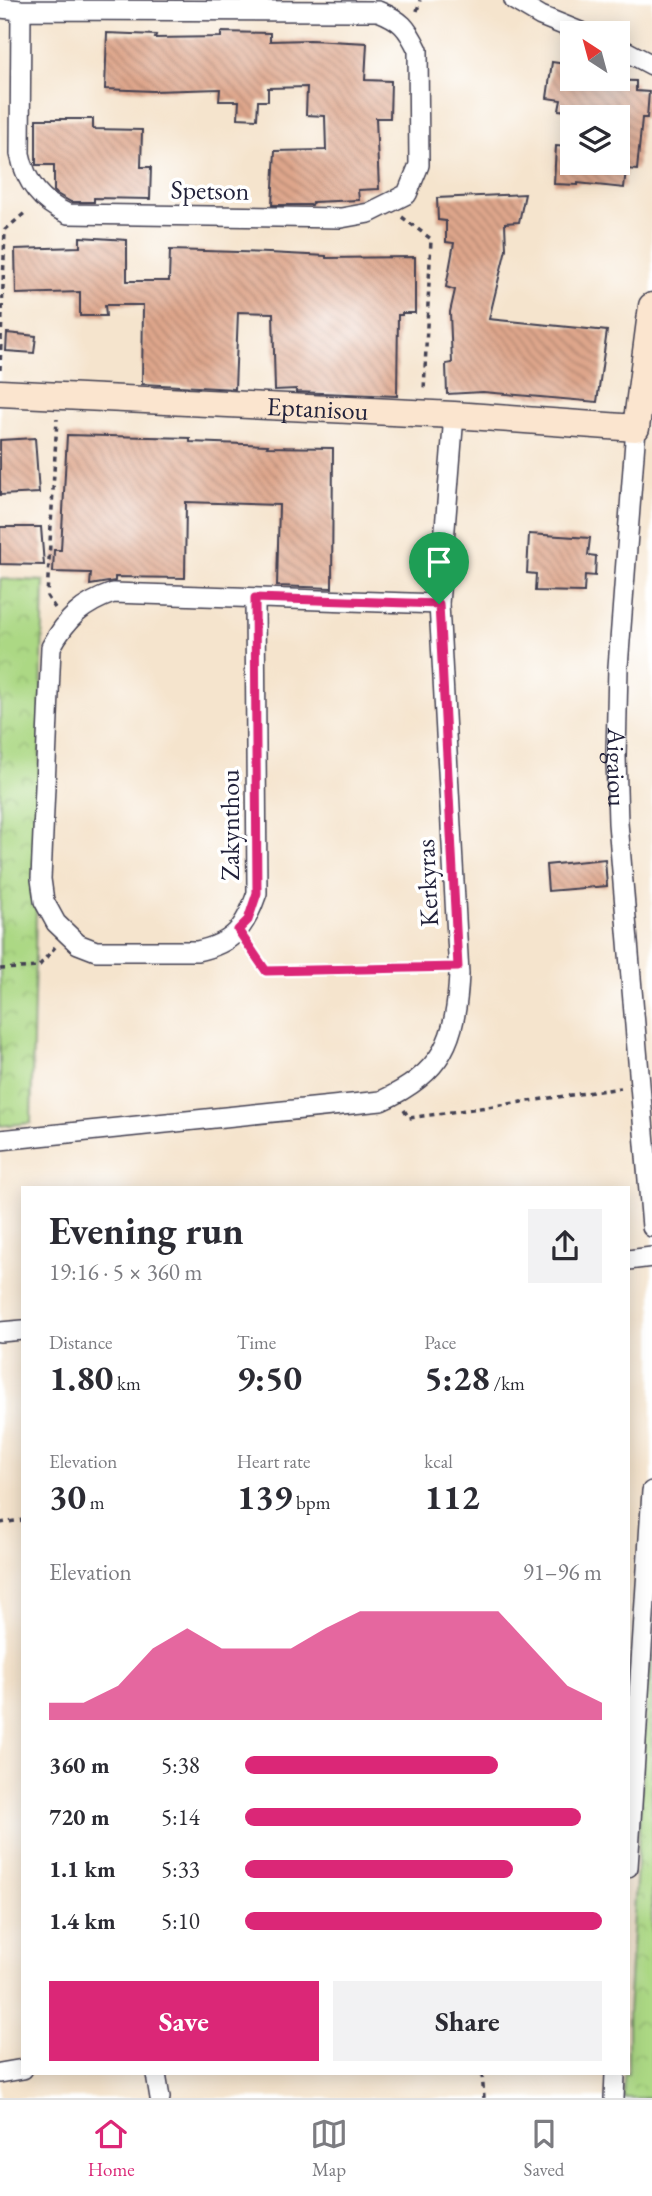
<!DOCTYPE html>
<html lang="en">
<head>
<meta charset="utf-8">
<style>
  body { margin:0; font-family:"EB Garamond",serif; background:#f2f2f3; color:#2b2b33; height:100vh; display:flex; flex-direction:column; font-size:26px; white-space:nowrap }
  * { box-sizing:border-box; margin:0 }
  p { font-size:23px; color:#7c7c81 }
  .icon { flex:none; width:38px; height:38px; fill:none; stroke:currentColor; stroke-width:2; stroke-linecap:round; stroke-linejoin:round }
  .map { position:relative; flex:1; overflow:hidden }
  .sheet { position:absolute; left:21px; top:1186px; width:609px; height:889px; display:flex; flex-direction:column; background:#fff; border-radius:0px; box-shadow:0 4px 18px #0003 }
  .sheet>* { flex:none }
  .needle { width:46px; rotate:324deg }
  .controls { position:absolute; left:560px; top:21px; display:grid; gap:14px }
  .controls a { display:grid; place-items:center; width:70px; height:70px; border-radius:0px; background:#fff; box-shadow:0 4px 18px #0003; font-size:35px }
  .pin { position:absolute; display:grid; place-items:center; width:60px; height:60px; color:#fff; margin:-72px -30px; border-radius:50% 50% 50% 0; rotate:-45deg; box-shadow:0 0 7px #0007 }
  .pin .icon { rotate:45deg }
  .round { display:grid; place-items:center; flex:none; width:74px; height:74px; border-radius:0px; background:#f2f2f3 }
  .headline { display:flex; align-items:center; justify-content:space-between; height:119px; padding:0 28px }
  h1 { font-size:38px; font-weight:700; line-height:52px }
  .stats { display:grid; grid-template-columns:repeat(3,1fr); gap:10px; height:119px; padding:7px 28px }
  .stats div { display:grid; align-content:center }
  .stats b { font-size:35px; font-weight:700 }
  .stats small { font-size:19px; font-weight:400 }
  .stats p { font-size:19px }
  .chart { height:196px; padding:14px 28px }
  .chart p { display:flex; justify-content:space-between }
  .chart svg { width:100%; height:126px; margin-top:7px; fill:#db2777; opacity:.7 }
  .primary-button { display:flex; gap:14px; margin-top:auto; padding:14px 28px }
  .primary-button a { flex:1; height:80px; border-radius:0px; background:#db2777; color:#fff; font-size:28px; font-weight:700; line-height:80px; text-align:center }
  .primary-button a+a { background:#f2f2f3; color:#2b2b33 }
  ul { padding:0 28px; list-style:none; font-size:23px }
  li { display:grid; grid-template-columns:112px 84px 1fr; align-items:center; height:52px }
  li i { height:18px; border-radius:9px; background:#db2777 }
  .menu { display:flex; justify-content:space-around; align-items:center; height:98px; border-top:2px solid #e1e1e2; background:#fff; font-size:19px; color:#7c7c81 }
  .menu a { display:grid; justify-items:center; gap:4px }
  .menu .selected { color:#db2777 }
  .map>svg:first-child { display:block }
</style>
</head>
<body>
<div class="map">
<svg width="652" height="2098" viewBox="0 0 652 2098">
  <defs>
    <pattern id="park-crowns" width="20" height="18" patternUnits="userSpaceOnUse" patternTransform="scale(1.75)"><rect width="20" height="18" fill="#acd884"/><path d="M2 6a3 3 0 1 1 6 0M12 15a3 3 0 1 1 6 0" fill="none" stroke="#94b973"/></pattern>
    <pattern id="building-back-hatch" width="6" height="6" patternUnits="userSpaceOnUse" patternTransform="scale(1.75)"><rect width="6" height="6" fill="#dea68b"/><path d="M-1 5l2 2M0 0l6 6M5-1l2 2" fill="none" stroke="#b48773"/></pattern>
  </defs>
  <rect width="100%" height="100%" fill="#fff"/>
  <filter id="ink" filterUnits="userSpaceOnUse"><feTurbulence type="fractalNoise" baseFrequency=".0143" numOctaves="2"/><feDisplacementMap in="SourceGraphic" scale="14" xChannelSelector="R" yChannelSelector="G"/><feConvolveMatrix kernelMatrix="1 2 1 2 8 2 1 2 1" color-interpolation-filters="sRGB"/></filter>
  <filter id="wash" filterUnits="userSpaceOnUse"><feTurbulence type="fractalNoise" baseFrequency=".00686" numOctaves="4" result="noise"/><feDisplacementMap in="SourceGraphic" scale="28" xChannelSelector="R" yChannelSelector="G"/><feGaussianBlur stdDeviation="1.57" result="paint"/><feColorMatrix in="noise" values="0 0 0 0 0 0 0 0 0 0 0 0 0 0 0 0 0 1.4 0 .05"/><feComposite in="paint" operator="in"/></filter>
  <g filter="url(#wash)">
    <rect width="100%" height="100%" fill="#f5e4cd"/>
    <path fill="url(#park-crowns)" stroke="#677d60" stroke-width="2" d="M0,579l44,2 -13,542 -31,3z
      M652,1614v484h-29l1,-24h4v-62z"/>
    <g id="blocks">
      <path fill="url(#building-back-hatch)" d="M221,32l49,1v8l40,-1 57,3 -2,37 26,1 -1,37h-14l3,71 -21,1 1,10 -46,2 -1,3h-40l3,-54 51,-1 -1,-34 -19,-1 1,-28 -39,1v13h-10l-1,18 -19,-1 1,-17h-20l1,-12 -67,2 -48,-2 2,-56 49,2 -1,3 66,-1z
        M552,62l20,3v14l64,2v10l13,1 -2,26h-5l-5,52 -11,-1 -2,19 -46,-5v2l-24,-1 2,-38 16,1v16h46v-47l-59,-6 2,-10 -14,-2z
        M36,119h57v10l49,1 -1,37h10l-1,32 -56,-1v4h-23l-14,-8 -3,-3v-26h-18z
        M525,194l-6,28 -14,1 1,26 -17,70 118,12 -10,71 -114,-10 -36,2 -1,-30 6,-1 -2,-51 5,-22 -9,-3 8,-44 -8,-1v-21l-8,-1 -1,-22z
        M80,237l47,3v41h42l1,-31 99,3 57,3v2l89,-1v56h-13v2h-4l-1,81 -101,-4v-3l-21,1 -2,-77 -35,-1 -3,77 -93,-5 1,-79h-38l1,11h-26v-24l-64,2 -1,-45 65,-2z
        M7,333l29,3 -2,17 -28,-2z
        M67,435l123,3v4l78,3 -1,2 66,1 -1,140 -55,-2 2,-81 -93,-3 -1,76 -70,-1v4l-25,4 1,-12 -38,-1 1,-22h7z
        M35,438l4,55 -39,2v-55z
        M0,527h41l3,38 -44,-1z
        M529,534l61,4 -2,17 8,1 -1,20 -10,-1 -1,17 -49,-1 1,-17 -9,-1z
        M605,859l2,27 -59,5 -2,-26z"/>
    </g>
  </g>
  <g filter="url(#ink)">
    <use href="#blocks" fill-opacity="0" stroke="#423f51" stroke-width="2"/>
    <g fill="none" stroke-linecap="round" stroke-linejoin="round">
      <g stroke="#423f51" stroke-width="22">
        <g id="street">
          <path d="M514,0l27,16 42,17"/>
          <path d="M0,8l21,2 357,1c23,9 29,16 40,39l1,115 -12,29 -38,19 -28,5 -273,-4c-27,-12 -42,-31 -48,-60l1,-144"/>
          <path d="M618,47l34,18"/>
          <path id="s1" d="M636,428l-18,239 -2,89 2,67 34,404"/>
          <path d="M255,598l2,295c-12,35 -23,50 -60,58h-101l-18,-7 -22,-21 -12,-22 -3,-22 10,-232c16,-29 31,-43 62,-54l326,11"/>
          <path d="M0,1140l381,-39c62,-28 75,-61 78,-127l-20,-370 15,-189"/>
          <path d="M628,1260l24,-3"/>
          <path d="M0,1332l23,-2"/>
          <path d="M628,1867l24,-376"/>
          <path d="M0,2073l23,-4"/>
          <path d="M156,2074l4,24"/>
          <path d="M614,2098l1,-24"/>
        </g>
      </g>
      <g stroke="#423f51" stroke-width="29">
        <g id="secondary">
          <path id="s2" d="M0,393l454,22 182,13 16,-122"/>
        </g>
      </g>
      <path stroke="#423f51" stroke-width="3.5" stroke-dasharray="5 5" stroke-linecap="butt" d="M417,11l3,-11
        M402,217l29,22 -7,152
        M0,370l5,-140 22,-19
        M55,608l-8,-12 10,-177
        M249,946l17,25 173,-3
        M0,969l38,-2 17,-20
        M404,1110l5,8 212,-30
        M0,1523l23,-3
        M482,2074l2,24"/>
      <use href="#street" stroke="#fff" stroke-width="19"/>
      <use href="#secondary" stroke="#fbe5cf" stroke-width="26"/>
    </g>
  </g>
  <g fill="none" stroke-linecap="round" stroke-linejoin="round" filter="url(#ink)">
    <g stroke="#fff" stroke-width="14">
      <path id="route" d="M255,598l184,6 19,363 -192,4 -28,-41 10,-10 9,-27z"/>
    </g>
    <use href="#route" stroke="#db2777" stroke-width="9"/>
  </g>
  <g text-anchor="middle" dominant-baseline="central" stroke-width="7" stroke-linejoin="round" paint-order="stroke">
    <g font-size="26" fill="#22223b" stroke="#fff">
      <text transform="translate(210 190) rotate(1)">Spetson</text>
      <text stroke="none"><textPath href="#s2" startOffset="318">Eptanisou</textPath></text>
      <text stroke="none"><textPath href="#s1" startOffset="340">Aigaiou</textPath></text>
      <text transform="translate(230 825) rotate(-90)">Zakynthou</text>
      <text transform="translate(427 883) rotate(-93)">Kerkyras</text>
    </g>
  </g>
</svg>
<div class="controls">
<a><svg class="needle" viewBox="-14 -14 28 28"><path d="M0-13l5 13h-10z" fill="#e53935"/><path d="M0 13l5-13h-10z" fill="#7c7c81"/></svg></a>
<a><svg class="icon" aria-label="layers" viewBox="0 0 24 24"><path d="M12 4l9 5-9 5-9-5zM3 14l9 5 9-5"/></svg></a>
</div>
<div class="pin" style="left:439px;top:604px;background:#1e9e55"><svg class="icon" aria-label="arrive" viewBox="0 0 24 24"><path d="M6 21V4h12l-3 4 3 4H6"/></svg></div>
<section class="sheet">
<div class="headline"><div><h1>Evening run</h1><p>19:16 · 5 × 360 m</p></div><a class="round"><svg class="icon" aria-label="share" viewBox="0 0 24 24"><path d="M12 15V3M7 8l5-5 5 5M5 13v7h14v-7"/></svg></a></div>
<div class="stats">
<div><p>Distance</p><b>1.80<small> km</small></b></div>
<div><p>Time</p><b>9:50</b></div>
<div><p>Pace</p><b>5:28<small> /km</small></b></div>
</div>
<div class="stats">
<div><p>Elevation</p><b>30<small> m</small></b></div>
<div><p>Heart rate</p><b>139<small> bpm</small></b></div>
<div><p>kcal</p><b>112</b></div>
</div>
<div class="chart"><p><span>Elevation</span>91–96 m</p>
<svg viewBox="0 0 160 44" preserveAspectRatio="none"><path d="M0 44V38L10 38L20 32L30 19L40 12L50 19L60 19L70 19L80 12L90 6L100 6L110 6L120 6L130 6L140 19L150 32L160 38V44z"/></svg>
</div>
<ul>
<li><b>360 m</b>5:38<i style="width:71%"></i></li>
<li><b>720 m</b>5:14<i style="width:94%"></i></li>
<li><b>1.1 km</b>5:33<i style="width:75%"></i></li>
<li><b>1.4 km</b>5:10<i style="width:100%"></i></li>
</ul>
<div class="primary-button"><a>Save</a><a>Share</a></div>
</section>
</div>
<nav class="menu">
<a class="selected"><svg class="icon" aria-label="home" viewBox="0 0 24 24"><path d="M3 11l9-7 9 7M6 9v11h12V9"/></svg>Home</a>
<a><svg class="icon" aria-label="map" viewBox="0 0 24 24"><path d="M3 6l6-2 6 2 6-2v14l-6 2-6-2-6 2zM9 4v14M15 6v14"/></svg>Map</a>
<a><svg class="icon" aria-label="saved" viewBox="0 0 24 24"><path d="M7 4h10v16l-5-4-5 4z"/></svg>Saved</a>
</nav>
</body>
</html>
